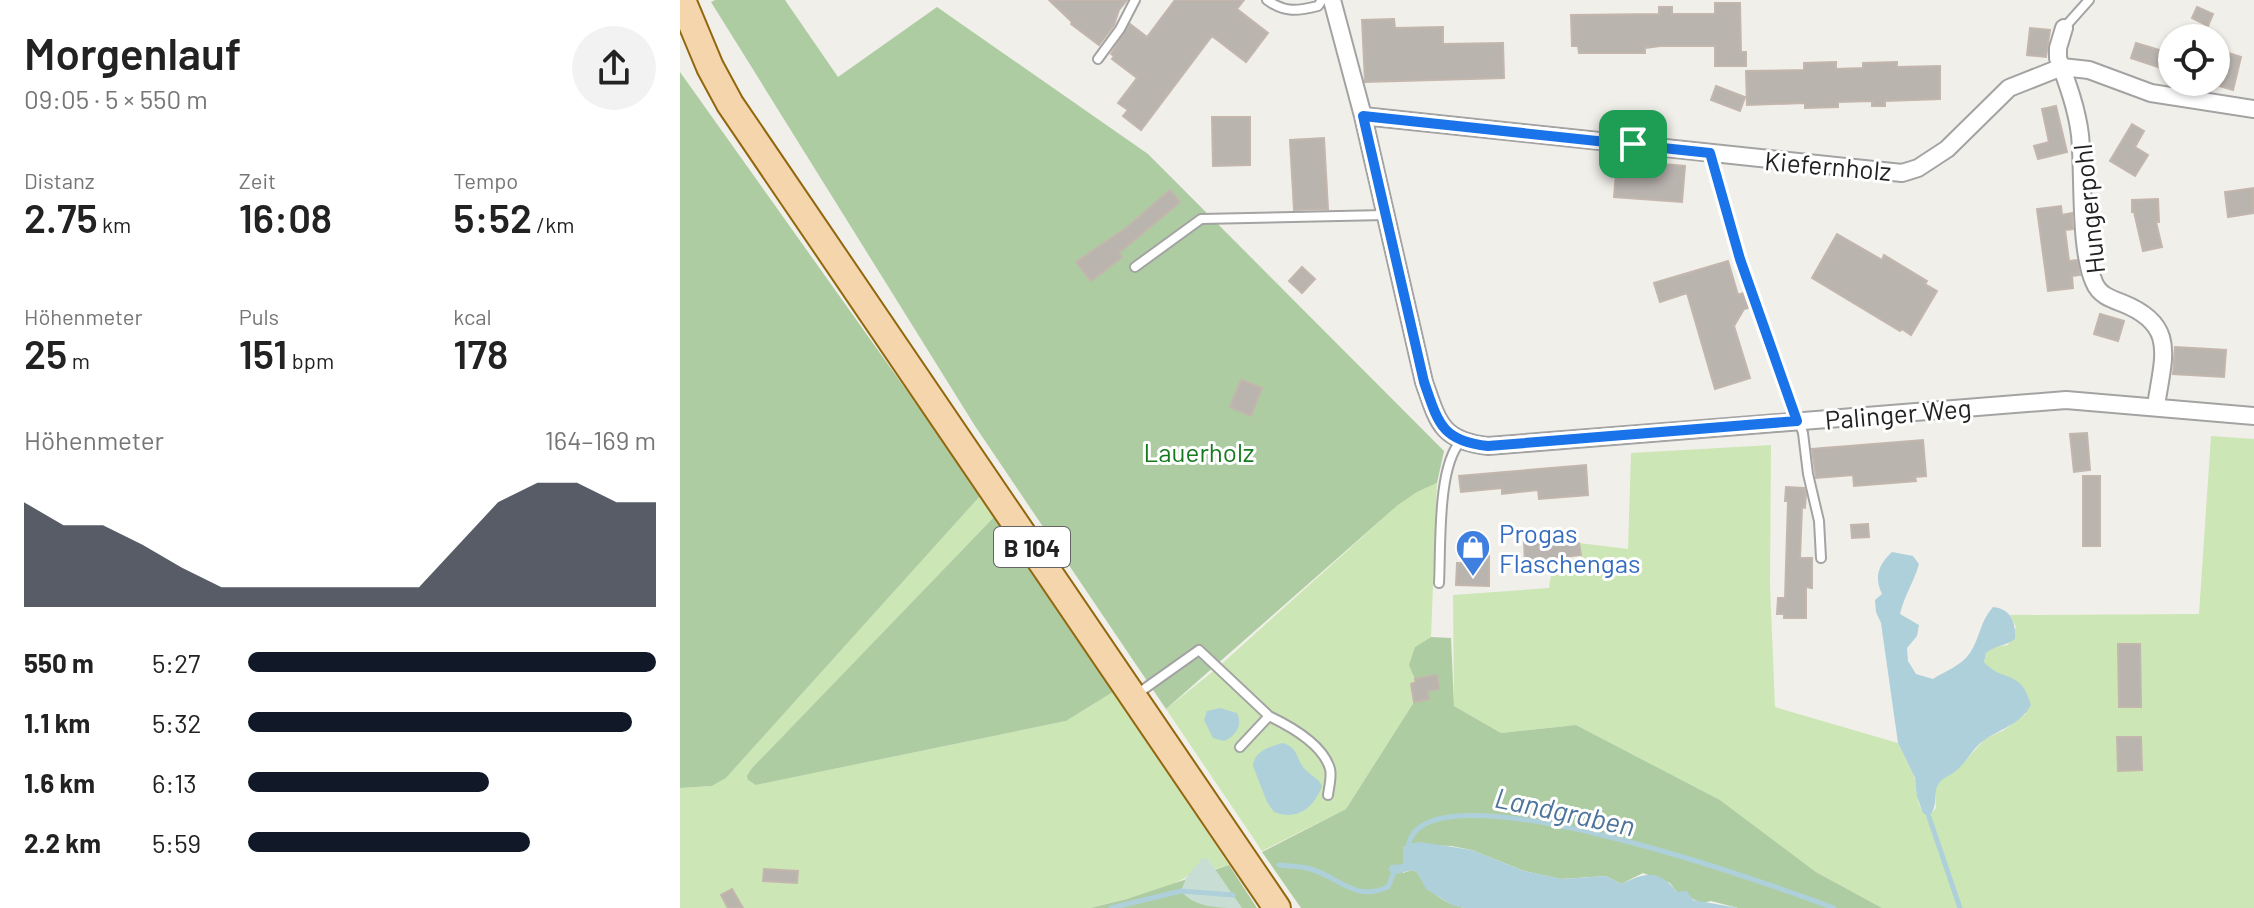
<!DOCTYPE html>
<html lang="de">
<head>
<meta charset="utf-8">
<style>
  body { margin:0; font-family:Barlow,sans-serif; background:#f2f2f2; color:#222; height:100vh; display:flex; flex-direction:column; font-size:30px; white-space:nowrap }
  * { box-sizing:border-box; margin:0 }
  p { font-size:26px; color:#767676 }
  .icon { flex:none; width:44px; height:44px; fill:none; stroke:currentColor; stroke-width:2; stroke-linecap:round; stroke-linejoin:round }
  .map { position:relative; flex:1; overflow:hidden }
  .panel { display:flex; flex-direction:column; background:#fff; width:680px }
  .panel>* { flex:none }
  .buttons { position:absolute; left:1478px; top:24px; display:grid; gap:16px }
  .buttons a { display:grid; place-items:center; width:72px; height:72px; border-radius:50%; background:#fff; box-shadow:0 2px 6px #0004; font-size:40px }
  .pin { position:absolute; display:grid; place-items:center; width:68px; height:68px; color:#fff; margin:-34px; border-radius:16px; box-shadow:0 4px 12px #0006 }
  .round { display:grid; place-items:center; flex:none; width:84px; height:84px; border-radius:42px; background:#f2f2f2 }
  .head { display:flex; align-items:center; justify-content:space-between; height:136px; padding:0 24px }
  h1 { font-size:44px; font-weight:600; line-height:60px }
  .figures { display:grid; grid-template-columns:repeat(3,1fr); gap:12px; height:136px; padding:8px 24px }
  .figures div { display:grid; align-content:center }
  .figures b { font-size:40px; font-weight:600 }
  .figures small { font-size:22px; font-weight:400 }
  .figures p { font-size:22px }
  .chart { height:224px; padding:16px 24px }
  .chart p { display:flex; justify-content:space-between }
  .chart svg { width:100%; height:144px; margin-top:8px; fill:#111827; opacity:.7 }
  ul { padding:0 24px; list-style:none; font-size:26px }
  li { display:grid; grid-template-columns:128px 96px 1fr; align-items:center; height:60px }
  li i { height:20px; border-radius:10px; background:#111827 }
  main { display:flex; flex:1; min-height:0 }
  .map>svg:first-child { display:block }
</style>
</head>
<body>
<main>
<section class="panel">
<div class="head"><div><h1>Morgenlauf</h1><p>09:05 · 5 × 550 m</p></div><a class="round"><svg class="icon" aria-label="share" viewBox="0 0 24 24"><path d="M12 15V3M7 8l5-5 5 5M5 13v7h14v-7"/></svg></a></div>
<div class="figures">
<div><p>Distanz</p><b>2.75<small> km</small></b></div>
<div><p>Zeit</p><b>16:08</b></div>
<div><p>Tempo</p><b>5:52<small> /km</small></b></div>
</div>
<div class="figures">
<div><p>Höhenmeter</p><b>25<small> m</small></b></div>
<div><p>Puls</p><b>151<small> bpm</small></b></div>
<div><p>kcal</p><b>178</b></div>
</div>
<div class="chart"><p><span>Höhenmeter</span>164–169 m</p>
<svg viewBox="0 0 160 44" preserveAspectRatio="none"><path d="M0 44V12L10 19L20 19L30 25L40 32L50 38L60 38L70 38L80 38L90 38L100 38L110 25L120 12L130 6L140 6L150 12L160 12V44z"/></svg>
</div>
<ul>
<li><b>550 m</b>5:27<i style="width:100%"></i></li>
<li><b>1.1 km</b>5:32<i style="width:94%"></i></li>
<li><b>1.6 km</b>6:13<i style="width:59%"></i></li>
<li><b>2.2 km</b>5:59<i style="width:69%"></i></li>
</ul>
</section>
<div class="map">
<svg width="1574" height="908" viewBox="0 0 1574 908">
  <rect width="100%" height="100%" fill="#f1efea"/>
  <path fill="#cde6b5" d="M1531,436l43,3v469h-372l-66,-36 -96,-72 -144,-75 -75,8 -47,-27 -1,-111 96,-7 3,-20 30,-4 -3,-21 49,6 3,-96 140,-8 -1,141 5,121 123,36c5,10 10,21 15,31 6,14 0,33 16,42l7,-8 -1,-17 5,-11 16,-9 29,-32 19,-9 22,-16 -42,-52 2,-9 8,-6 14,-2 8,-18 -6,-12 189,-1z
    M757,483l-6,154 -16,10 1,35 -5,2 3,18 -68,107 -84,42 -96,-142 50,-40 182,-164 19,-13z
    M301,495l14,21 -243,252 4,17 310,-64 47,-29 116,173 -14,4 -7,-10c-9,6 -17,16 -25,20 -28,15 -63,21 -93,29h-410v-120l32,-2 14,-8z"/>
  <path fill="#aecca2" d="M35,0h70l53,77 99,-70 211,147 296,297 -7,32 -20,9 -19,13 -232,204 -191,-283 -264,-424z
    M0,72l301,423 -255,283 -14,8 -32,2z
    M315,516l118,176 -47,29 -310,64 -8,-5 -1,-4 5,-8z
    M751,637l20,1 3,68 47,27 75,-8 144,75 96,72 66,36h-144l-27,-7 -9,2 -25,-11 -7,-9 -27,-10 -22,11 -15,-8 -45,3 -37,-8 -52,-21 -21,-4 -43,-2 -5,4v25l9,-3 5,2c12,20 24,30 47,36h-163l-39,-56 84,-43 68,-107 14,-3 -1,-8 12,-2 -2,-13 -22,3 -6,-14 6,-18z
    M549,865l28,43h-167l37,-9z"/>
  <path fill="#c8ded4" d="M523,858l5,1 34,49c-23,0 -47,0 -61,-17l5,-13z"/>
  <path fill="#aed0da" d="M1212,552l21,4 6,8c-5,18 -15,32 -19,50l19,11 -2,11 -10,12 1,13 8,13 17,5c12,-8 28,-13 37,-26 10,-15 10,-32 23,-46 18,2 23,15 22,32 -9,7 -20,6 -29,14l-2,9c18,21 37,6 47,43 -10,19 -29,23 -45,34 -13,8 -19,23 -30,32 -5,4 -12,6 -16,11 -9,11 0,21 -11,35l-6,-4 -6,-16 -2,-19 -17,-35 -17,-120 -5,-11 -1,-12 7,-6c-8,-17 -4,-29 10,-42z
    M540,708l17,5c6,12 -1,23 -13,28l-11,-3 -9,-18 3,-9z
    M602,743c15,3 14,14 21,24 6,8 15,10 19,19 -8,22 -25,35 -48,26l-7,-10 -14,-36c1,-15 17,-19 29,-23z
    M740,842l52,8 52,21 38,8 44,-3 15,8c25,-11 37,-16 56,8l10,-1 6,9 45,8h-274l-12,-3 -26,-16 -9,-17 -5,-2 -19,5 -5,-6 3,-4 12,-1v-16l5,-4z"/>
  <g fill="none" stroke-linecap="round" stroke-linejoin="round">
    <path stroke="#aed0da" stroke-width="5" d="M1249,817l31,91
      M728,850c4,-97 376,39 426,58
      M599,865c10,1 22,1 32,4 29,9 44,33 77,18l6,-15
      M431,908l70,-17 52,4"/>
  </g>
  <path fill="#bab4af" stroke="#c2b6ad" stroke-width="2" d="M369,0h78l-8,10 -5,15 -15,20 -28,-21 1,-2z
    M495,0h69l-7,9 31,24 -22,29 -34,-26 -71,94 -18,-14 5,-6 -10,-7 19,-25 -25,-19 2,-3 -3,-2 19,-30 17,13z
    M1035,3h25l1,49h5v14h-31v-20h-55l-15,2v5h-66l-1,-7h-6l-1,-31 88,-1v-7h13v7h43z
    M1517,7l16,7 -5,12 -16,-8z
    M714,19l1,9 48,-1v17l60,-1 1,35 -139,4 -3,-62z
    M1350,28l20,2 -4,27 -19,-2z
    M1456,43l33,10 -5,16 -33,-11z
    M1545,52l16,5 -8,33 -17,-5v-20l4,1z
    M1156,62v7l27,-1v-5l34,-1v5l43,-1v33l-55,2v5h-13v-5l-34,1v5l-33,1v-5l-58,2 -1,-34 58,-1v-7z
    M1036,86l29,11 -5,14 -29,-11z
    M1376,106l11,46 -29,7 -4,-13 15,-4 -7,-33z
    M532,117h38v48l-37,1z
    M1452,124l12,7 -9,16 13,8 -13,21 -25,-15z
    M644,138l4,71 -34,1 -4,-70z
    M937,160l68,6 -3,36 -68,-5z
    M1574,188v25l-26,4 -3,-25z
    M490,190l10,12 -61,51 3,4 -31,24 -15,-19 50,-34z
    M1478,199l1,23h-3l6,25 -19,4 -9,-39h-2v-12z
    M1381,206l1,9 10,-2 1,16 -8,1 4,31 8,-1 3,15 -8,1 1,12 -25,3 -11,-82z
    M1157,234l45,26 2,-5 43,26 -2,3 12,7 -26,44 -9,-6 -2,2 -88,-53z
    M1048,261l10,34 5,-2 5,15 -4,1 -10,17 16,52 -35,11 -28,-96 -27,9 -6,-19z
    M622,267l13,12 -13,14 -13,-12z
    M1420,314l24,7 -6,20 -24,-7z
    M1495,347l51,3 -2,27 -51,-3z
    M561,380l21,8 -11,28 -21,-9z
    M1407,433l3,37 -16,2 -4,-38z
    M1243,440l3,36 -11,1 1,4 -62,5 -1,-11 -37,3 -4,-29z
    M906,465l2,30 -49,4 -1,-9 -36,4v-6l-41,4 -2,-16z
    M1403,476h17v70h-17z
    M1106,487l18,1 2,6 -1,14 -3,-1 -2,51h12v30l-6,-1v31h-22v-4h-7l1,-16h7l3,-97h-3z
    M1188,524l1,13 -17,1 -1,-13z
    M886,535l1,6 12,2 2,12 -56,7 -1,-21z
    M784,555l25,1v30l-33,-1 1,-22h7z
    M1438,644h22l1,63h-22z
    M757,675l2,14 -12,2 2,8 -15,3 -3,-18 5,-2 -1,-3z
    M1437,737h24l1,33 -24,1z
    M84,869l34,2 -1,12 -34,-2z
    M52,889l11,19h-15l-7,-13z"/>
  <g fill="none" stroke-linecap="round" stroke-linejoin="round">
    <g stroke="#a3a3a3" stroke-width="12">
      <path id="lane" d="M587,0c18,13 31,11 51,6l4,-6
        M1384,28l25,-28
        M418,59l22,-30 15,-29
        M1030,153l30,106 63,174 5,41 11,47 2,37
        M455,267l66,-48 184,-4
        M759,583c2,-36 -2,-117 22,-142
        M457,694l62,-44 70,66 -29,31
        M589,716c21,10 54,28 61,53 2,7 -1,18 -2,26"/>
    </g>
    <g stroke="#a3a3a3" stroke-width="20">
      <path id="street" d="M652,0l31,116 61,266c14,40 17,59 64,64l578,-46 188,16
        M1384,28l-6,20v10c9,24 19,51 22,77 4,40 -1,113 14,147 5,13 17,17 28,21 56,22 41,54 34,103
        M683,116l539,57 16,-5 29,-19 62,-61 53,-21 27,3 62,23 103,16"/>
    </g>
    <g stroke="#92670e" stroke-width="30">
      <path id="primary" d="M2,0l28,67 20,37 547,804"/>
    </g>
    <use href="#lane" stroke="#fff" stroke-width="8"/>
    <use href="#street" stroke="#fff" stroke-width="16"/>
    <use href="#primary" stroke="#f4d5ac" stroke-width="26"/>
  </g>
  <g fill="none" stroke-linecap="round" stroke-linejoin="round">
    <g stroke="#fff" stroke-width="16">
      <path id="route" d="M683,116l347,37 30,106 57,162 -309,25c-47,-5 -50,-24 -64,-64z"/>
    </g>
    <use href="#route" stroke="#1a73e8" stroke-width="10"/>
  </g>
  <defs>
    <g id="shop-pin" transform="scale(1.8)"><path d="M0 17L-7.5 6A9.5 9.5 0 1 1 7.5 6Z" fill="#3f7fe0" stroke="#fff"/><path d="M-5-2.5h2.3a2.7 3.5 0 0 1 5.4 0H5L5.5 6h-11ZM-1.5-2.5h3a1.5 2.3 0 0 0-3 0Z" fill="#fff"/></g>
  </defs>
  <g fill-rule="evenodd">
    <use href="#shop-pin" x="793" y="547"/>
  </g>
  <g text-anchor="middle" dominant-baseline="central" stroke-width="6" stroke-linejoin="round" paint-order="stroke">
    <rect fill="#fff" stroke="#646464" stroke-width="2" x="314" y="527" width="76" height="40" rx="6"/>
    <g font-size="24" font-weight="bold" fill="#222">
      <text x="352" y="547">B 104</text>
    </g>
    <g font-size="26" fill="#222" stroke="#fff">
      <text transform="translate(1148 165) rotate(5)">Kiefernholz</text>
      <text transform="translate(1408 209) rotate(-96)">Hungerpohl</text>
      <text transform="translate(1218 413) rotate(-5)">Palinger Weg</text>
    </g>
    <g font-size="26" fill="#17791f" stroke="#fff">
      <text x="519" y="451">Lauerholz</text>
    </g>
    <g font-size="26" fill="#366cbe" stroke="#fff" text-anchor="start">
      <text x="819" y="532">Progas<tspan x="819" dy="30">Flaschengas</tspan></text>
    </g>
    <g font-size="28" font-style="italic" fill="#4f749b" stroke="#fff">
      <text transform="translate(885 811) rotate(12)">Landgraben</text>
    </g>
  </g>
</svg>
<div class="buttons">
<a><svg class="icon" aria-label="locate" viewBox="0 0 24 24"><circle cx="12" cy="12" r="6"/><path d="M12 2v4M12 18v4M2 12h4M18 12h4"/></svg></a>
</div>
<div class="pin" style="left:953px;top:144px;background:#1e9e55"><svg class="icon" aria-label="arrive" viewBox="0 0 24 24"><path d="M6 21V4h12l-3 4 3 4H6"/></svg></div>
</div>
</main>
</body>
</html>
